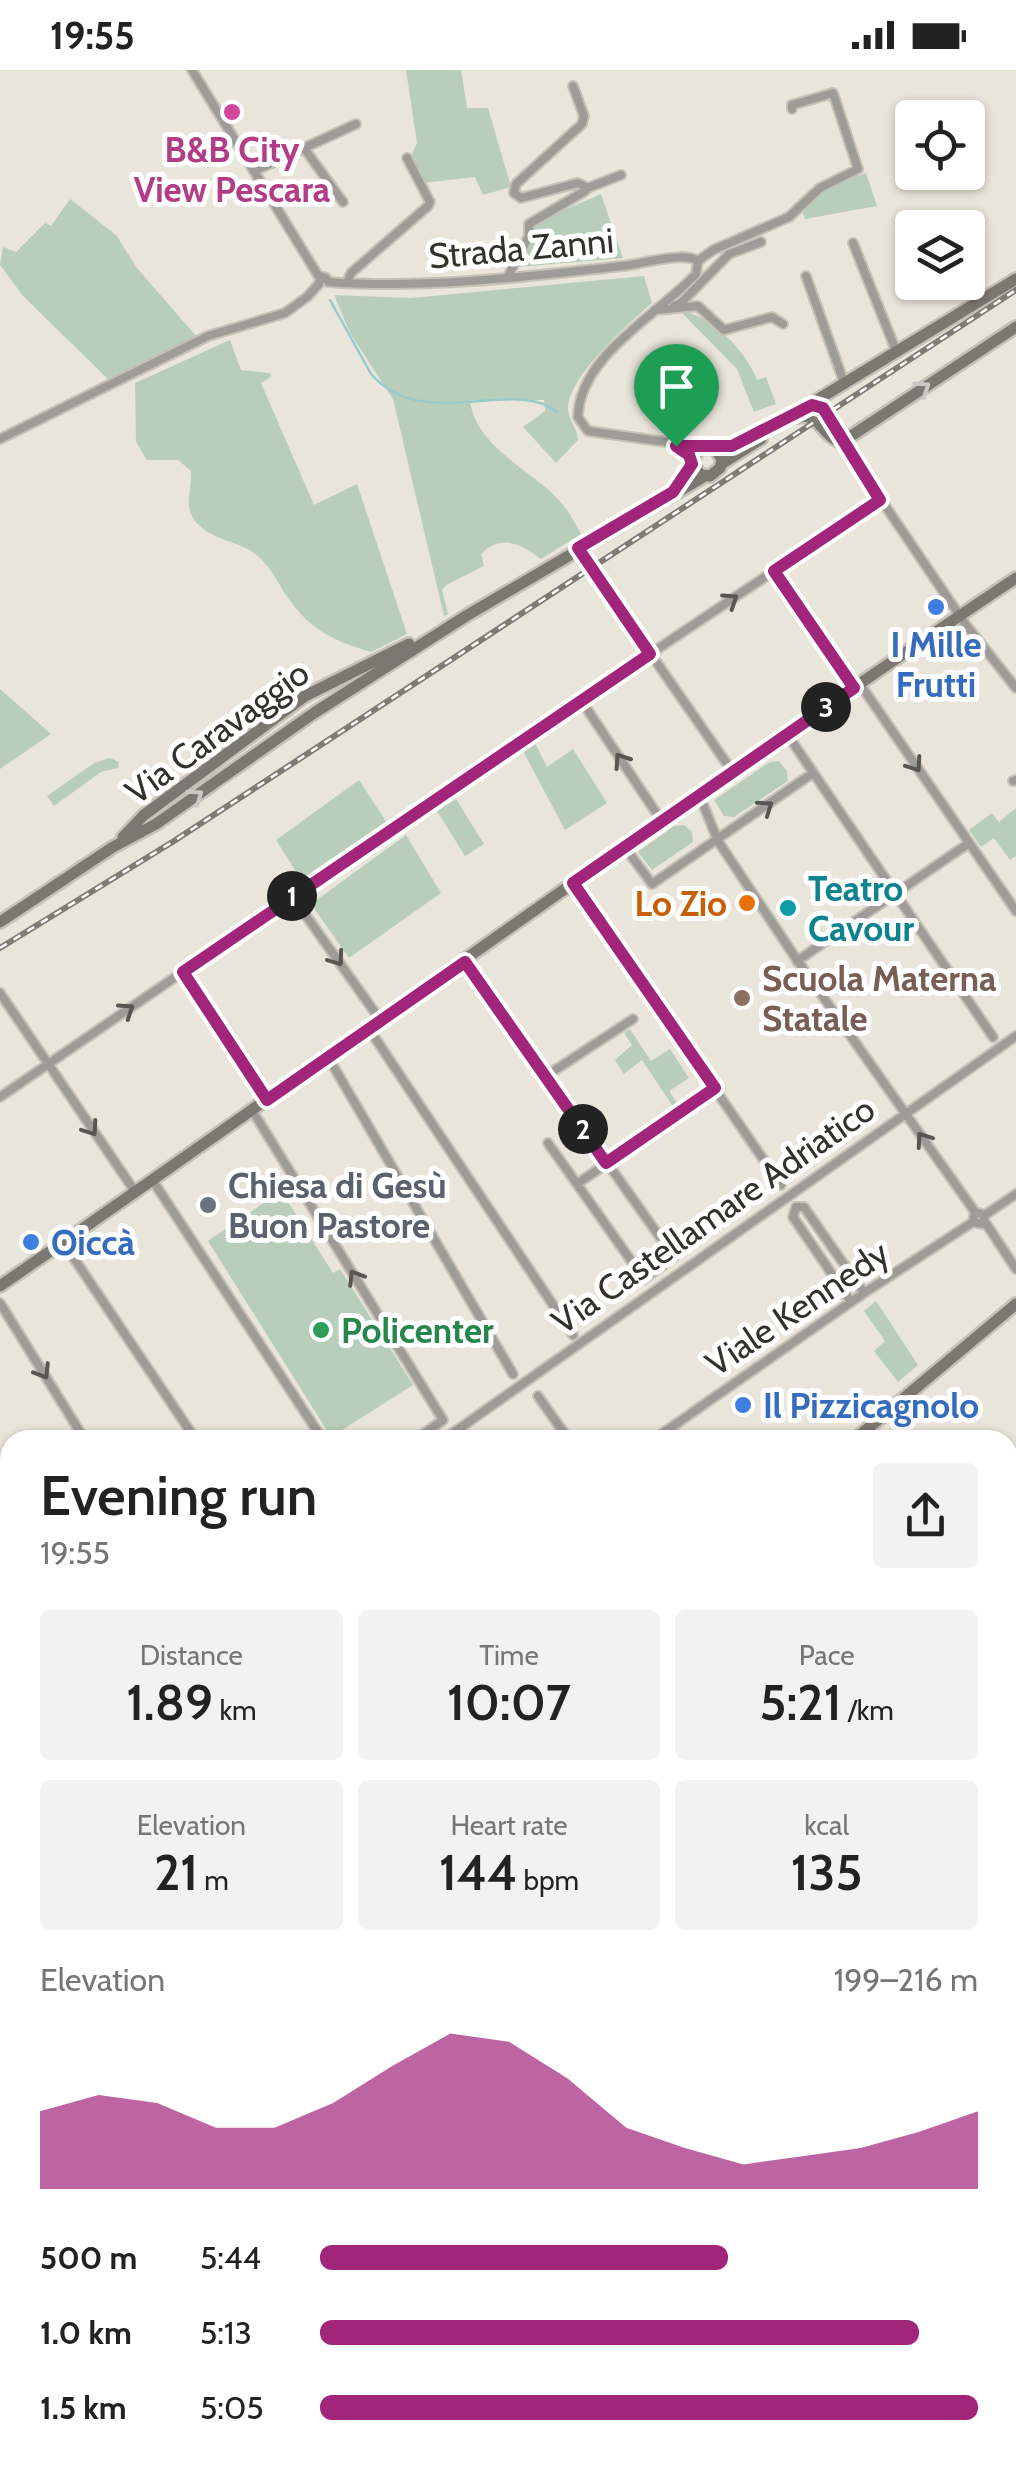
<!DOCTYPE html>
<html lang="en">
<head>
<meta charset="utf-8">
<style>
  body { margin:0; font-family:Cabin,sans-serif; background:#f2f2f2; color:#222; height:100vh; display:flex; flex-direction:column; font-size:38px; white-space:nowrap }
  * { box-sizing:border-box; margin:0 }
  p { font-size:32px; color:#767676 }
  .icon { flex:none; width:55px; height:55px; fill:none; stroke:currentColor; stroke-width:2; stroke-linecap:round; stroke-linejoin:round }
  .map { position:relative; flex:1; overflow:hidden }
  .sheet { position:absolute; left:0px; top:1360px; width:1018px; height:1038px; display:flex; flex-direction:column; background:#fff; border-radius:30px 30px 0 0; box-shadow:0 2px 8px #0004 }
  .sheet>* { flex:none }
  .fabs { position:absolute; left:895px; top:30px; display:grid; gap:20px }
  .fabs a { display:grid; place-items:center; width:90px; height:90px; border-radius:10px; background:#fff; box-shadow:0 2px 8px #0004; font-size:50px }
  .pin { position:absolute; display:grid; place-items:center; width:85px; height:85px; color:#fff; margin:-102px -42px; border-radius:50% 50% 50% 0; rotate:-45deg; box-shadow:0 0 10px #0007 }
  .pin .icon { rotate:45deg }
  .km { position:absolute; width:50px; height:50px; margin:-25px; border-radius:50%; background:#222; color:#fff; font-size:28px; line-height:50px; text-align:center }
  .round { display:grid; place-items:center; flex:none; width:105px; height:105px; border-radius:10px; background:#f2f2f2 }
  .overview { display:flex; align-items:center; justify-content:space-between; height:170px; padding:0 40px }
  h1 { font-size:55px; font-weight:600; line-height:75px }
  .figures { display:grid; grid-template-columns:repeat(3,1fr); gap:15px; height:170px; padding:10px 40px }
  .figures div { display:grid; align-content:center; border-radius:10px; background:#f2f2f2; text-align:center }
  .figures b { font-size:50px; font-weight:600 }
  .figures small { font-size:28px; font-weight:400 }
  .figures p { font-size:28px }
  .chart { height:280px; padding:20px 40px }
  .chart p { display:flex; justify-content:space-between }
  .chart svg { width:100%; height:180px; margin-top:10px; fill:#a0257b; opacity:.7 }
  ul { padding:0 40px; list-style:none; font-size:32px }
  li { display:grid; grid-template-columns:160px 120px 1fr; align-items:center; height:75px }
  li i { height:25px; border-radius:12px; background:#a0257b }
  .status { display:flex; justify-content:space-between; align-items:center; height:70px; padding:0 50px; background:#fff; direction:ltr }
  .status svg { height:28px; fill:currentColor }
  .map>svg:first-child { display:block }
</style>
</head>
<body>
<div class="status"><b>19:55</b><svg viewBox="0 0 49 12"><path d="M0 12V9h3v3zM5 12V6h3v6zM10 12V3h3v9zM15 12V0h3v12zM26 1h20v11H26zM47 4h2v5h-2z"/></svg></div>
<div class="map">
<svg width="1016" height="2397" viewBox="0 0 1016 2397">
  <rect width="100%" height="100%" fill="#eae5da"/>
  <path fill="#b8cebb" d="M406,0h55l6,38h21l23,79 -28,8 -8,-18 -52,6 -12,-26 6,-14z
    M866,103l11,33 -72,13 -3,-9 26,-23z
    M601,124l22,64 -104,9 10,-22 5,-22z
    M70,129l46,36 21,33 60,69 -85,46 -89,-87 -23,-31 3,-18 13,5 29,-29 6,3z
    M644,206l8,27c-24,21 -85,74 -84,107 1,11 10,19 10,30l-22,23 -33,-36 22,-16 -1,-11h-74c5,46 60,69 89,100 9,10 15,21 22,34l-40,25c-21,-16 -40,-25 -60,-5l3,12 -38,19 -4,5 6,24 -4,2 -51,-217 -43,-66 -16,-38 77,3z
    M680,241c31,3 67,41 77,69l9,-3 10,27 -22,8 -17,-43z
    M230,270l11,30 28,3 3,3 -11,7 53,122 43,-21 50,150 -36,18c-40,-12 -63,-23 -87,-60 -9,-15 -18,-32 -33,-41 -20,-12 -47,-13 -59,-35 -7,-12 0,-31 -1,-45l-13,-11h-31l-11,-18 -1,-59z
    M0,619l51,45 -51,35z
    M535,673l12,24 26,-18 34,54 -42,27 -42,-79z
    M110,688l9,4 -1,6 -17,4 -47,34 -7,-10 47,-33z
    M779,691l8,10 1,10 -54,36 -10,-1 -10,-16 56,-38z
    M359,710l28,43 -85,58 -26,-41z
    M456,729l28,45 -19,12 -28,-45z
    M1016,738v48l-6,4 -16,-22 -13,9 -12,-17 23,-17 7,9z
    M684,755l8,7 1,10 -41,28 -14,-18 36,-26z
    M406,765l35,58 -92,65 -38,-54z
    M630,959l21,32 19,-12 19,29 -20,13 9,14 -4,3 -32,-48 -18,14 -9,-14 17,-15 -8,-12z
    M281,1121l52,82 7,-4 73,116 -82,52 -123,-196z
    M876,1231l42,64 -20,17 -24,-31 11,-10 -21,-30z"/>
  <path fill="#98cacd" d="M1016,1618v779h-1016v-79l10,-5v75h998v-764z"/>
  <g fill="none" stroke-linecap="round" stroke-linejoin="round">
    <path stroke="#98cacd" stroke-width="2.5" d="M330,230l41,74c52,60 144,2 186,38"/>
    <g stroke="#c5c1b7" stroke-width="12">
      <path id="street" d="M192,0l127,207
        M254,101l50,-23
        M585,119l36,-14
        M343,132l-39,-54 52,-24
        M853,173l44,110
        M698,191l15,-11 76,-33 31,-29 38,-19 -25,-76 -41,12v4
        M806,206l39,109
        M507,208l22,-42v-12l56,-33 -1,-5 -6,-3 -57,15 -7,-5 2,-9 66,-60 2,-8 -11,-30
        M347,213l4,-10 77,-67 2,-4 -23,-44
        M674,236l7,-3 48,-49 32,-12
        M655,240l43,-4 26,24 48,-13 11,7
        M0,369l208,-103 77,-23 22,-16 12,-13 1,-8 6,2 2,4c99,7 196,-5 295,-16 18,-2 62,-15 75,-5l-2,13c-37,40 -117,82 -118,143l10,14 114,16
        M842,372l124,183 50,63
        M578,479l154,222
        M774,501l80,117
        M860,614l156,227
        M581,630l80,120
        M787,664l206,303
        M1013,711l3,-1
        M699,724l19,47 79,119 178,252
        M624,776l28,38 161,-111
        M573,813l208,302
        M292,826l89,125
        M797,891l172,-118
        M465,892l209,295 -30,22 -96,-136
        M183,903l84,127
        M0,923l136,200
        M369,959l204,306
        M328,987l185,317
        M546,1006l87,-57
        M0,1027l529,-362 351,-235
        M252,1040l191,310 -28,20
        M153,1111l170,259
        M577,1114l138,-96
        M985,1145l31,-21
        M985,1152l31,47
        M63,1172l133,198
        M851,1232l-58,-85 3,-10h8l60,86
        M0,1233l85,137
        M538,1326l31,44
        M443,1370l573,-404
        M653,1370l211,-147 109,-71 10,2 2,-9 -10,-3 -2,10
        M0,1438l10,-6
        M0,1458l10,14
        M0,1647l10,-4
        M0,1821l10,15
        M0,1955l10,15
        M0,1986l10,-7"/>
    </g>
    <g stroke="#c5c1b7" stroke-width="16">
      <path id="secondary" d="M812,335l11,3 19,34
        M798,347c22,-6 24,21 44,25
        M842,372l174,-115
        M714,378l8,11 -2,9 -10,8 -9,-1 -9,-11 6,-15 33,-3 43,-20 242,-147
        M721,394l40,-25
        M123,767l21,-22 161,-119 104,-52
        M0,852l113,-75 43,-23 158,-111 152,-97 239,-140
        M0,1216c340,-235 673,-479 1016,-708
        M854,1370l162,-136
        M0,2093l10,-9"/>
    </g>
    <use href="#street" stroke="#9d9c97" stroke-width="8"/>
    <use href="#secondary" stroke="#7b7871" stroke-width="11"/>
    <g stroke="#7e7c74" stroke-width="6">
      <path id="rail" d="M0,878l174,-107 842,-551"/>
    </g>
    <use href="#rail" stroke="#fff" stroke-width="2.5" stroke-dasharray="8" stroke-linecap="butt"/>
  </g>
  <defs><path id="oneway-chevron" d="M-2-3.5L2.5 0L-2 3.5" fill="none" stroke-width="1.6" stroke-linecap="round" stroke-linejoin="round" transform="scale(2.5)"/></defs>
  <g stroke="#cac9c6">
    <use href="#oneway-chevron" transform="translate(923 318) rotate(-33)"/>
    <use href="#oneway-chevron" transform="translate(196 726) rotate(-35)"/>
  </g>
  <g stroke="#575651">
    <use href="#oneway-chevron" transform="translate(731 530) rotate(-33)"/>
    <use href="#oneway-chevron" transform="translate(621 690) rotate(-124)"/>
    <use href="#oneway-chevron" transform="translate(915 695) rotate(55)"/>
    <use href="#oneway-chevron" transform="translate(766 737) rotate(-35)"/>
    <use href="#oneway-chevron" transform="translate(337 889) rotate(54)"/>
    <use href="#oneway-chevron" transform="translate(127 940) rotate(-34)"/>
    <use href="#oneway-chevron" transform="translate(91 1059) rotate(55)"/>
    <use href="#oneway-chevron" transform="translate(923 1069) rotate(-125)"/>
    <use href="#oneway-chevron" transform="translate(355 1207) rotate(-122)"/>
    <use href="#oneway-chevron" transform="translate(43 1302) rotate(58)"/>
  </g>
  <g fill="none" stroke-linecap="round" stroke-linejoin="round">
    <g stroke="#fff" stroke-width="20">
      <path id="route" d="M812,335l11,3 57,92 -106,71 80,117 -281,195 142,205 -109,75 -141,-201 -198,138 -84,-128 467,-318 -72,-106 95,-56 19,-28 -3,-9 -13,-9h56z"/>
    </g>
    <use href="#route" stroke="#a0257b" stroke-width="12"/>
  </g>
  <circle fill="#d1479c" stroke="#fff" stroke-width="4" cx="232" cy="42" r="10"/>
  <g fill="#3f7fe0" stroke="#fff" stroke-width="4">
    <circle cx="936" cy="537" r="10"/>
    <circle cx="31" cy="1172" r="10"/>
    <circle cx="743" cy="1335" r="10"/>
  </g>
  <circle fill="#e8710a" stroke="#fff" stroke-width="4" cx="747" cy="833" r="10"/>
  <circle fill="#0f9aa8" stroke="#fff" stroke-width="4" cx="788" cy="838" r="10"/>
  <circle fill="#8d6e63" stroke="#fff" stroke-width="4" cx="742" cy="928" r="10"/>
  <circle fill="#6b7280" stroke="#fff" stroke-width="4" cx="208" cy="1135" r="10"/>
  <circle fill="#2e9e5b" stroke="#fff" stroke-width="4" cx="321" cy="1260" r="10"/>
  <g text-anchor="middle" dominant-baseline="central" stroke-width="10" stroke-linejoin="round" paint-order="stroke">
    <g font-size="35" font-weight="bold" fill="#b23c85" stroke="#fff">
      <text x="232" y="79">B&amp;B City<tspan x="232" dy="40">View Pescara</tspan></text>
    </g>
    <g font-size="35" fill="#32312c" stroke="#fff">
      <text transform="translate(521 178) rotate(-5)">Strada Zanni</text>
      <text transform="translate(217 662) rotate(-36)">Via Caravaggio</text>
      <text transform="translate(713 1145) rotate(-35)">Via Castellamare Adriatico</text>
      <text transform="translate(797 1238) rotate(-34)">Viale Kennedy</text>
    </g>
    <g font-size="35" font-weight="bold" fill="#366cbe" stroke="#fff" text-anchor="start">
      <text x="936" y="574" text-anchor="middle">I Mille<tspan x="936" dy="40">Frutti</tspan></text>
      <text x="51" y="1172">Oiccà</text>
      <text x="763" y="1335">Il Pizzicagnolo</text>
    </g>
    <g font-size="35" font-weight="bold" fill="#0d838f" stroke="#fff" text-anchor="start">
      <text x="808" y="818">Teatro<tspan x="808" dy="40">Cavour</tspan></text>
    </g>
    <g font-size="35" font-weight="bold" fill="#c56008" stroke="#fff" text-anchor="end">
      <text x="727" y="833">Lo Zio</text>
    </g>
    <g font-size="35" font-weight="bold" fill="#785e54" stroke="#fff" text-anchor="start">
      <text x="762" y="908">Scuola Materna<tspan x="762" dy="40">Statale</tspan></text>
    </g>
    <g font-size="35" font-weight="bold" fill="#5b616d" stroke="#fff" text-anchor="start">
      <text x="228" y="1115">Chiesa di Gesù<tspan x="228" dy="40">Buon Pastore</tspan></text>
    </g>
    <g font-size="35" font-weight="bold" fill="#27864d" stroke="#fff" text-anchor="start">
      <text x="341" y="1260">Policenter</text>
    </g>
  </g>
</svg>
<div class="fabs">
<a><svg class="icon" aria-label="locate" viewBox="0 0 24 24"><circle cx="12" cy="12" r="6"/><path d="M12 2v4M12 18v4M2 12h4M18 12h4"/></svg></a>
<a><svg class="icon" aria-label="layers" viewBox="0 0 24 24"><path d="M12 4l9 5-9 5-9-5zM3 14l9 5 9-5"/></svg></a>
</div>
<div class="pin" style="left:676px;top:376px;background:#1e9e55"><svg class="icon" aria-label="arrive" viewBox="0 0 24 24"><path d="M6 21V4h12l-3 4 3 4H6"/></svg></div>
<b class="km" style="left:292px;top:826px">1</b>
<b class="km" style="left:583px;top:1059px">2</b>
<b class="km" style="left:826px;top:637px">3</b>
<section class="sheet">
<div class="overview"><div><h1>Evening run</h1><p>19:55</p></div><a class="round"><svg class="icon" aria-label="share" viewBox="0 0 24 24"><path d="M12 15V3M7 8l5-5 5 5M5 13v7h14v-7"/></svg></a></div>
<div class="figures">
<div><p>Distance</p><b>1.89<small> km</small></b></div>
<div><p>Time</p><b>10:07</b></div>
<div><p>Pace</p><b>5:21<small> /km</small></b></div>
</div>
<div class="figures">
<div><p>Elevation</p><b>21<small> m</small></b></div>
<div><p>Heart rate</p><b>144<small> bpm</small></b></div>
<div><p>kcal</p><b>135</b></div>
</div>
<div class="chart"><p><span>Elevation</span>199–216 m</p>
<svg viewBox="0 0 160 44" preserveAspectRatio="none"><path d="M0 44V25L10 21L20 23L30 29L40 29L50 23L60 14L70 6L80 8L90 17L100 29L110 34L120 38L130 36L140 34L150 30L160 25V44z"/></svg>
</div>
<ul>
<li><b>500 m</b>5:44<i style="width:62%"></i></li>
<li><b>1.0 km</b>5:13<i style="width:91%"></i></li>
<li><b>1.5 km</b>5:05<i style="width:100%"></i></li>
</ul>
</section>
</div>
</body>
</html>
